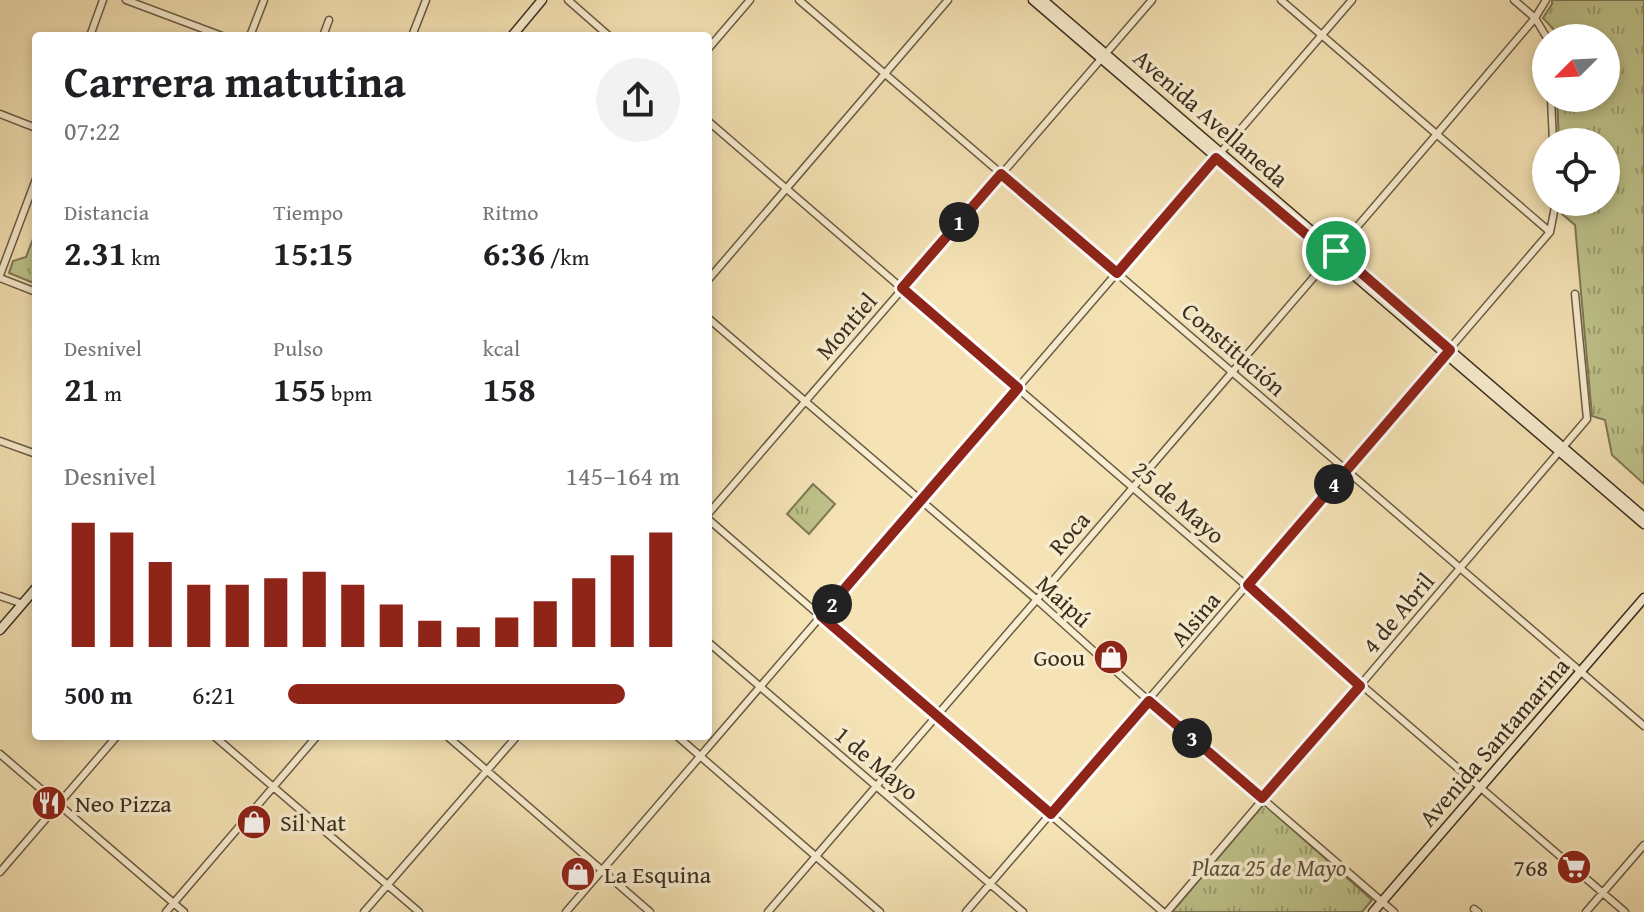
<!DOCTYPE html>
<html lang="es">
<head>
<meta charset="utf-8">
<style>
  body { margin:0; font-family:"Gentium Book Plus",serif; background:#f2f2f2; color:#202124; height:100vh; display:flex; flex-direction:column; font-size:30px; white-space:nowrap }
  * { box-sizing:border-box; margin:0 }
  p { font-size:26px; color:#757577 }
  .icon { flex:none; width:44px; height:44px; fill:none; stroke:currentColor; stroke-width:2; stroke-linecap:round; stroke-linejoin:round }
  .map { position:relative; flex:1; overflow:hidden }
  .drawer { position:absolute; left:32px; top:32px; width:680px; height:708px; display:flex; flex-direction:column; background:#fff; border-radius:8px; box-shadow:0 4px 12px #0003 }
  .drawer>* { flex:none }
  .needle { width:52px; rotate:246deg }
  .fabs { position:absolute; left:1532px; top:24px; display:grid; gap:16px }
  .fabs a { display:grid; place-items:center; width:88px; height:88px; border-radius:50%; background:#fff; box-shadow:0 4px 12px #0003; font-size:40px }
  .pin { position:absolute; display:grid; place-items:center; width:68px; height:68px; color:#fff; margin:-34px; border:4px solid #fff; border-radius:50%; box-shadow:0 2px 8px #0007 }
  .km { position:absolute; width:40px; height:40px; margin:-20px; border-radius:50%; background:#222; color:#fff; font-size:22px; line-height:40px; text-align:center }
  .round { display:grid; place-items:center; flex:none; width:84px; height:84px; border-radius:42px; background:#f2f2f2 }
  .overview { display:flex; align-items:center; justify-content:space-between; height:136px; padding:0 32px }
  h1 { font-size:44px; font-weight:700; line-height:60px }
  .stats { display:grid; grid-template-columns:repeat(3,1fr); gap:12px; height:136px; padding:8px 32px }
  .stats div { display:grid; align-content:center }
  .stats b { font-size:34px; font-weight:700 }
  .stats small { font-size:22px; font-weight:400 }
  .stats p { font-size:22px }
  .chart { height:224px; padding:16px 32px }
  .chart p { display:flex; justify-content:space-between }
  .chart svg { width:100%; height:144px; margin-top:8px; stroke:#8f2418; stroke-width:6 }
  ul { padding:0 32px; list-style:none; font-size:26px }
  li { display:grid; grid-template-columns:128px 96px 1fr; align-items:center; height:60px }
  li i { height:20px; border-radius:10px; background:#8f2418 }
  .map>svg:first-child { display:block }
</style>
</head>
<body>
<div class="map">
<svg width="1644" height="912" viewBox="0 0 1644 912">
  <defs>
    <pattern id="park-tufts" width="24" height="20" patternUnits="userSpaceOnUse" patternTransform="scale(2)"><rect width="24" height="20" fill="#bfc38b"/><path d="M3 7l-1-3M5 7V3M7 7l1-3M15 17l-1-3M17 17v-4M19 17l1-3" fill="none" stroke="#9c9f71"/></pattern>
  </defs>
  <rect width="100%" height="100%" fill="#f5e3b5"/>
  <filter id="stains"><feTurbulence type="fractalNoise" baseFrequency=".0025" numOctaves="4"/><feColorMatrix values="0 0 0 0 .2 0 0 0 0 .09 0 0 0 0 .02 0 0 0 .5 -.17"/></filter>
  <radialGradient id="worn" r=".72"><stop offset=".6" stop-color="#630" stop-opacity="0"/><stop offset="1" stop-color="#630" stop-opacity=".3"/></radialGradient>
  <path fill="url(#park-tufts)" stroke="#7d7856" stroke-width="2" d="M1552,0h92v484l-32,-29 -7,-35 -13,-4 -17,-191 -13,-11v-12h44v-60h-47l-2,-44h49v-60h-51v-7l-12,-13 9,-14z
    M36,231v53l-27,-11 4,-12 13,-4z
    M813,484l22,20 -26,30 -22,-20z
    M1264,804l108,96 -10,12h-190z"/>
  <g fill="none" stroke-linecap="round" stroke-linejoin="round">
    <g stroke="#6a5b45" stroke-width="9">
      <path id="street" d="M126,0l96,36
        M568,0l41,36
        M799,0l845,726
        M1281,0l269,232
        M1514,0l21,18 12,20
        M90,36l13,-36
        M250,36l14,-36
        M323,36l6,-16
        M412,36l14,-36
        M708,49l42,-49
        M1551,98l2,44
        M0,114l36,14
        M708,121c306,264 611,528 917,791
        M0,275l36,-96
        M0,278l36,14
        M708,280l240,-280
        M708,318l328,281 113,102 245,211
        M0,441l36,13
        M708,514l444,-514
        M708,519l455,393
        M0,596l23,8
        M708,642l315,270
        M214,736l205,176
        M447,736l203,176
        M677,736l203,176
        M0,754l184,158
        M0,872l117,-136
        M1474,909l4,3
        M166,912l151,-176
        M364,912l153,-176
        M566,912l786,-912
        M768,912l668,-777 99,-117 11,-18
        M966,912l584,-680 6,-30
        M1167,912l420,-493 -12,-125
        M1586,912l58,-67"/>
    </g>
    <g stroke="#3b2e20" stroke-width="11">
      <path id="secondary" d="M1033,0l611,524
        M1043,0l601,517
        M512,36l30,-36
        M0,630l36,-42
        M1373,912l271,-314"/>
    </g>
    <use href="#street" stroke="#f8edcf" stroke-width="6"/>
    <use href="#secondary" stroke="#f8edcf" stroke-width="8"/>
  </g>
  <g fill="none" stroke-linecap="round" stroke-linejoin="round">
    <g stroke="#fff" stroke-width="16">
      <path id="route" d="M1216,158l116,98 4,-5 114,99 -202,235 112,101 -98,112 -113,-97 -98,113 -230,-198 197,-228 -116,-100 99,-114 116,99z"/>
    </g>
    <use href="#route" stroke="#8f2418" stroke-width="10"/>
  </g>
  <defs>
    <g id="shop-disc" transform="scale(1.8)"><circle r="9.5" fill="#8f2418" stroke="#f8edcf"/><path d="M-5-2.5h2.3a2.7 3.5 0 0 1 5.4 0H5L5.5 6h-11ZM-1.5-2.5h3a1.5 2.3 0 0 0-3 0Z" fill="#fff"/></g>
    <g id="restaurant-disc" transform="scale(1.8)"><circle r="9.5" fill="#8f2418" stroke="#f8edcf"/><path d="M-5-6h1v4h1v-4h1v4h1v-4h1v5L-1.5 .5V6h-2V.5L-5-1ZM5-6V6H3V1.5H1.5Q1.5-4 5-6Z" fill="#fff"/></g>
    <g id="supermarket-disc" transform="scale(1.8)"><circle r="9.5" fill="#8f2418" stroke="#f8edcf"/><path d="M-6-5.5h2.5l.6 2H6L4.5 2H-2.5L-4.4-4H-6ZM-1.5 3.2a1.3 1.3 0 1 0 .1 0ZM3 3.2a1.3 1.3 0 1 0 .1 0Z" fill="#fff"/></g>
  </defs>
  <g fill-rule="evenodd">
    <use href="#shop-disc" x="1111" y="657"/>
    <use href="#restaurant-disc" x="49" y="803"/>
    <use href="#shop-disc" x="254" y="822"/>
    <use href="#supermarket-disc" x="1574" y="867"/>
    <use href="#shop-disc" x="578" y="874"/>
  </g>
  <g text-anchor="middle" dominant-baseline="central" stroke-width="7" stroke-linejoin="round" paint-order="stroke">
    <g font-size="24" fill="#3b2e20" stroke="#f8edcf">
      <text transform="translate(1211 118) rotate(41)">Avenida Avellaneda</text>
      <text transform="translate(846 326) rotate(-49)">Montiel</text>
      <text transform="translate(1234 349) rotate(41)">Constitución</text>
      <text transform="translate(1179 502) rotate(41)">25 de Mayo</text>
      <text transform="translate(1069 533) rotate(-49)">Roca</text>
      <text transform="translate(1064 601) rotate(42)">Maipú</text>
      <text transform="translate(1398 613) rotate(-50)">4 de Abril</text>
      <text transform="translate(1195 619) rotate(-50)">Alsina</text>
      <text transform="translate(1494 742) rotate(-49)">Avenida Santamarina</text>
      <text transform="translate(877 763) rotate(40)">1 de Mayo</text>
    </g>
    <g font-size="24" fill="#3b2e20" stroke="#f8edcf" text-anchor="start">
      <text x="1085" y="657" text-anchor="end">Goou</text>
      <text x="75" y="803">Neo Pizza</text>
      <text x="280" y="822">Sil Nat</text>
      <text x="1548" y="867" text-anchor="end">768</text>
      <text x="604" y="874">La Esquina</text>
    </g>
    <g font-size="24" font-style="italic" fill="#5c533b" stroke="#f8edcf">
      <text x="1269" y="867">Plaza 25 de Mayo</text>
    </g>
  </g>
  <rect width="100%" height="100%" filter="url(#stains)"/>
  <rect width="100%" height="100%" fill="url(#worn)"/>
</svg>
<div class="fabs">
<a><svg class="needle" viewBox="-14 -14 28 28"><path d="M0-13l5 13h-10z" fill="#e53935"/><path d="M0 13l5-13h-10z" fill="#757577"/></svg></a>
<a><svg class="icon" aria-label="locate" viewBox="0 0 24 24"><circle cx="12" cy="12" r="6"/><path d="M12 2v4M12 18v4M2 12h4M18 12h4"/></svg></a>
</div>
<div class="pin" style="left:1336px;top:251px;background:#1e9e55"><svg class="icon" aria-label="arrive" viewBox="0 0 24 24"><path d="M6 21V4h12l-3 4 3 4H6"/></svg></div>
<b class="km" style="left:959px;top:222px">1</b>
<b class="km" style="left:832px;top:604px">2</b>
<b class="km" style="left:1192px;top:738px">3</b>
<b class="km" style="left:1334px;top:484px">4</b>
<section class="drawer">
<div class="overview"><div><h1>Carrera matutina</h1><p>07:22</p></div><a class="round"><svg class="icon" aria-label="share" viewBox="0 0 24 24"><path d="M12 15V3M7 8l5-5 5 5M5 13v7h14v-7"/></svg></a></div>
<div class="stats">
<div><p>Distancia</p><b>2.31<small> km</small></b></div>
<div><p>Tiempo</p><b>15:15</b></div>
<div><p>Ritmo</p><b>6:36<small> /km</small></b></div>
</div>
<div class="stats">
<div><p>Desnivel</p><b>21<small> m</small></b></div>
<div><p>Pulso</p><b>155<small> bpm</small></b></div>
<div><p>kcal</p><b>158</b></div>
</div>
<div class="chart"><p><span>Desnivel</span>145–164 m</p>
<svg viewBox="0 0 160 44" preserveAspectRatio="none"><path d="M5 44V6M15 44V9M25 44V18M35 44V25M45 44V25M55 44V23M65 44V21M75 44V25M85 44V31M95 44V36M105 44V38M115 44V35M125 44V30M135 44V23M145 44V16M155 44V9"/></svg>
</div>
<ul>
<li><b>500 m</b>6:21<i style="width:86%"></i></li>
</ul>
</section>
</div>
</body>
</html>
